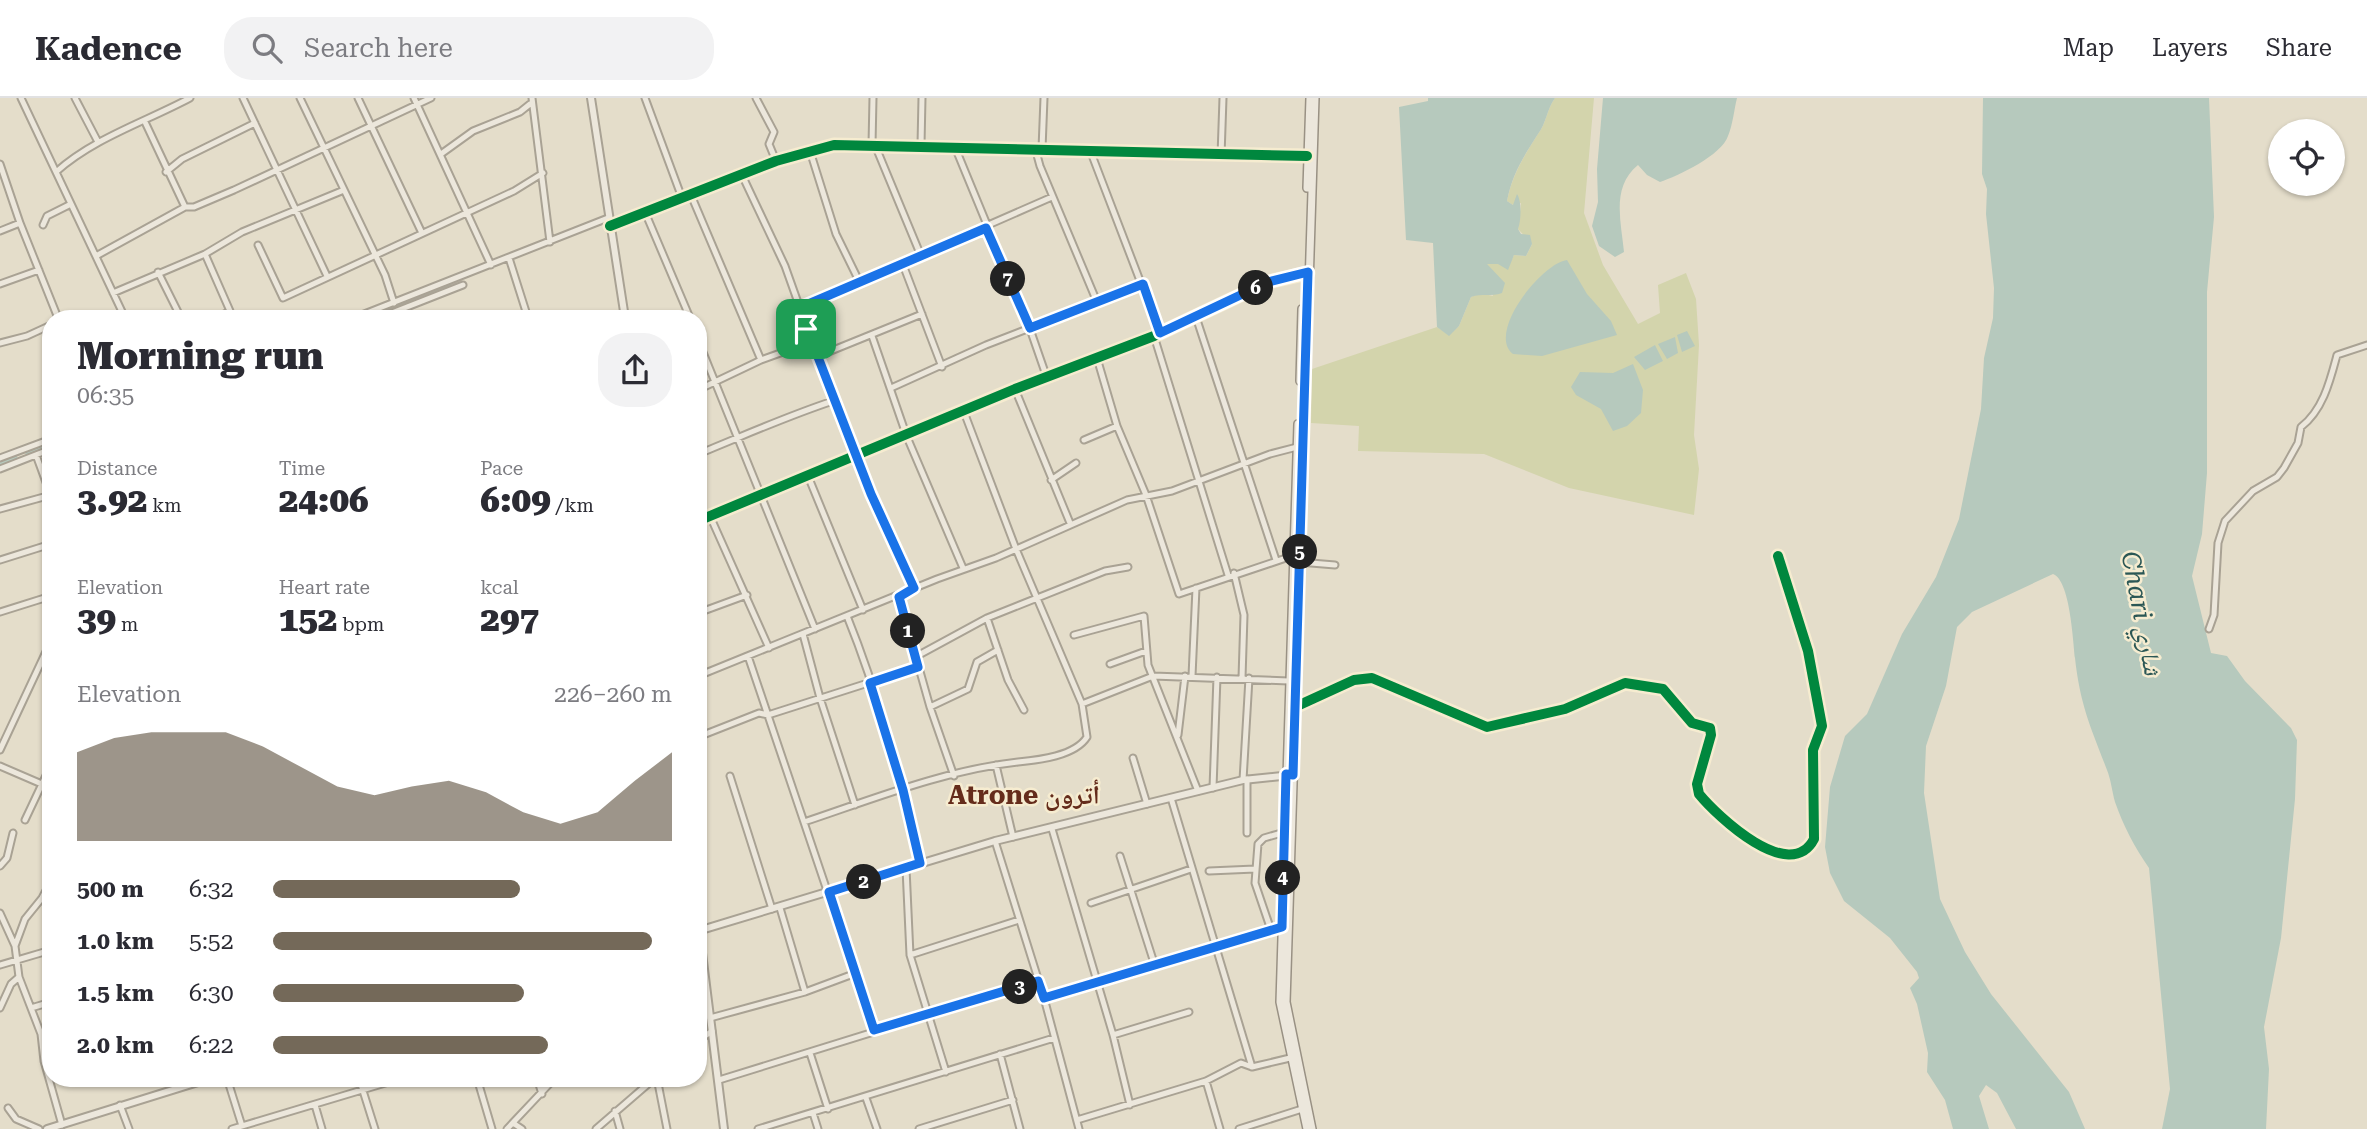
<!DOCTYPE html>
<html lang="en">
<head>
<meta charset="utf-8">
<style>
  body { margin:0; font-family:"Roboto Serif","Noto Naskh Arabic",serif; background:#f2f2f3; color:#2b2b33; height:100vh; display:flex; flex-direction:column; font-size:26px; white-space:nowrap }
  * { box-sizing:border-box; margin:0 }
  p { font-size:23px; color:#7c7c81 }
  .icon { flex:none; width:38px; height:38px; fill:none; stroke:currentColor; stroke-width:2; stroke-linecap:round; stroke-linejoin:round }
  .map { position:relative; flex:1; overflow:hidden }
  .side { position:absolute; left:42px; top:212px; width:665px; height:777px; display:flex; flex-direction:column; background:#fff; border-radius:28px; box-shadow:0 2px 5px #0004 }
  .side>* { flex:none }
  .controls { position:absolute; left:2268px; top:21px; display:grid; gap:14px }
  .controls a { display:grid; place-items:center; width:77px; height:77px; border-radius:50%; background:#fff; box-shadow:0 2px 5px #0004; font-size:35px }
  .pin { position:absolute; display:grid; place-items:center; width:60px; height:60px; color:#fff; margin:-30px; border-radius:14px; box-shadow:0 4px 10px #0006 }
  .km { position:absolute; width:35px; height:35px; margin:-18px; border-radius:50%; background:#222; color:#fff; font-size:19px; line-height:35px; text-align:center }
  .round { display:grid; place-items:center; flex:none; width:74px; height:74px; border-radius:28px; background:#f2f2f3 }
  .summary { display:flex; align-items:center; justify-content:space-between; height:119px; padding:0 35px }
  h1 { font-size:38px; font-weight:800; line-height:52px }
  .stats { display:grid; grid-template-columns:repeat(3,1fr); gap:10px; height:119px; padding:7px 35px }
  .stats div { display:grid; align-content:center }
  .stats b { font-size:35px; font-weight:800 }
  .stats small { font-size:19px; font-weight:400 }
  .stats p { font-size:19px }
  .chart { height:196px; padding:14px 35px }
  .chart p { display:flex; justify-content:space-between }
  .chart svg { width:100%; height:126px; margin-top:7px; fill:#746959; opacity:.7 }
  ul { padding:0 35px; list-style:none; font-size:23px }
  li { display:grid; grid-template-columns:112px 84px 1fr; align-items:center; height:52px }
  li i { height:18px; border-radius:9px; background:#746959 }
  header { display:flex; align-items:center; gap:42px; box-sizing:border-box; height:98px; padding:0 35px; background:#fff; border-bottom:2px solid #e1e1e2 }
  header strong { font-size:33px }
  nav { display:flex; gap:38px; margin-inline-start:auto; font-size:24px }
  .search { width:490px; height:63px; background:#f2f2f3; display:flex; align-items:center; gap:18px; box-sizing:border-box; padding:0 24px; border-radius:28px; color:#7c7c81; font-size:26px }
  .map>svg:first-child { display:block }
</style>
</head>
<body>
<header>
<strong>Kadence</strong>
<div class="search"><svg class="icon" aria-label="search" viewBox="0 0 24 24"><circle cx="10" cy="10" r="6"/><path d="M15 15l6 6"/></svg>Search here</div>
<nav><a>Map</a><a>Layers</a><a>Share</a></nav>
</header>
<div class="map">
<svg width="2367" height="1031" viewBox="0 0 2367 1031">
  <rect width="100%" height="100%" fill="#e4ddca"/>
  <path fill="#d3d4ac" d="M1555,0h39l-10,115 19,52 35,59 22,-11 -2,-28 28,-12 10,26 3,46 -5,90 5,34 -5,46 -125,-27 -85,-34 -126,-3 1,-25 -48,-3 1,-54 125,-42 12,8 10,-9 12,-29 9,-4 13,3 -7,-33 25,-2 3,-6 12,1 6,-12 -14,-15 3,-26 -8,2 -6,-4c5,-26 17,-45 31,-67 8,-10 9,-25 17,-36z"/>
  <path fill="#b6c9bd" d="M1428,0h127c-8,11 -9,26 -17,36 -14,22 -26,40 -31,67l6,4 4,-11c5,7 4,27 1,35l3,5 9,1 2,9 -6,12 -12,-1 -6,15 -10,-6h-11l18,19 -3,10c-11,4 -20,0 -31,4l-12,29 -10,10 -12,-9 -4,-84 -27,-3 -7,-133 29,-6z
    M1603,0h134c-3,12 -4,26 -9,38 -6,19 -50,40 -68,46l-13,-7 -9,-10c-27,22 -17,56 -14,87l-9,5 -16,-11 -7,-20 6,-24 -1,-33z
    M1983,0h226l5,119 -7,75v181l-5,61 -10,42 19,77 16,3 18,25 46,47 6,12 -2,59 -14,139 -17,89 5,42 -3,60h-104l8,-40 -21,-221c-14,-20 -26,-43 -34,-66 -3,-11 -4,-22 -8,-32 -16,-42 -27,-65 -32,-112 -2,-18 -5,-78 -22,-84l-81,38 -15,15 -11,59 -20,60 -2,47 16,106 25,53 26,42 78,98 16,37h-69l-19,-36 -11,-8 -7,11 10,33h-36l-8,-29 -18,-28 1,-19 -11,-49 -7,-16 9,-10 -2,-6 -27,-34 -46,-37 -14,-28 -5,-26 5,-60 15,-51 22,-22 35,-80 34,-57 23,-58 22,-110 3,-51 9,-40 1,-30 -8,-74 1,-25 -5,-15z
    M1567,162l20,34 24,27 6,14 -75,21 -29,-2c-27,-21 29,-91 54,-94z
    M1687,233l8,15 -13,6 -5,-17z
    M1675,239l3,16 -11,6 -9,-15z
    M1655,247l8,16 -18,9 -11,-13z
    M1633,266l10,26 -2,23 -14,13 -14,5 -12,-22 -25,-14 -5,-8 9,-15 33,1z"/>
  <g fill="none" stroke-linecap="round" stroke-linejoin="round">
    <path stroke="#b6c9bd" stroke-width="4.5" d="M366,220l83,-33
      M27,354l24,-9
      M0,365l15,-6"/>
    <g stroke="#a9a294" stroke-width="9">
      <path id="minor" d="M21,0l104,220
        M75,0l23,44
        M243,0l84,178
        M300,0l85,177 9,28
        M358,0l63,133
        M414,0l77,167
        M532,0l18,144
        M645,0l37,100
        M756,0l18,34 -5,12 7,17
        M1044,0l-2,51 -5,6 3,11 57,136
        M145,24l40,85
        M872,47l1,-47
        M875,47l46,111
        M921,47l1,-47
        M955,49l75,182 17,49
        M1090,52l70,183
        M810,53l26,83 23,47
        M441,56l32,-23 47,-19 10,-8
        M1221,58l2,-58
        M0,66l20,59 38,95
        M56,74c38,-34 89,-50 134,-74
        M166,74l16,-13 73,-36
        M742,77l43,91 48,135 81,187
        M691,97l70,165
        M645,114l45,106
        M43,127l4,-9 24,-12
        M610,128l166,-65 58,-16 473,11
        M0,133l20,-8
        M258,147l25,53 231,-107 29,-18
        M205,156l25,57 -13,7
        M96,158l89,-49h9l40,-17 197,-92
        M509,160l19,60
        M902,164l40,105
        M158,174l23,46
        M0,186l39,-14
        M113,195l92,-39 37,-22 102,-42
        M799,210l253,-111
        M1196,219l80,243
        M354,220l254,-100
        M379,220l84,-33
        M872,238l35,101 56,131
        M1154,238l74,239
        M698,242l117,289
        M0,245l27,-7 24,-11
        M816,259l106,-43
        M1097,260l20,68 29,69 33,99 113,-38
        M891,290l95,-43 157,-61
        M1015,291l55,134
        M698,292l63,-30 50,-18
        M1084,342l33,-14
        M698,356c45,-18 89,-38 135,-53
        M36,357l15,41
        M0,360l51,-19
        M0,371l51,-20
        M808,378l55,134
        M1051,382l25,-17
        M0,411l51,-14
        M710,418l59,132
        M698,423l317,-132 139,-53 114,-54 40,-9
        M0,462l51,-16
        M1299,464l36,3
        M1234,475l10,42 -2,63
        M899,499l31,110 24,69
        M0,514l51,-16
        M698,515l49,-18
        M847,518c32,79 54,164 73,247
        M987,520l21,62 16,30
        M2209,531l5,-14 4,-72 7,-22 28,-30 24,-14 7,-9 14,-25 3,-16c22,-17 29,-46 36,-72l30,-10
        M803,536l17,64 35,107
        M1074,537l70,-19 4,49 50,126
        M748,558l126,374
        M917,558l70,-38 118,-47 23,-4
        M1110,566l36,-13
        M698,578l239,-97 59,-21 131,-58 45,-9 98,-37 27,-7
        M1192,578l4,-88
        M1082,606l71,-28 136,5
        M930,609l38,-18 9,-27 21,-12
        M1295,609l59,-27 18,-2 115,49 78,-18 60,-26 38,6 29,34 18,5 1,7 -14,49 2,10c18,22 91,91 115,45l-1,-89 9,-24 -14,-75 -30,-95
        M1178,637l7,-59
        M698,639l61,-24 9,2 150,-48
        M0,652l51,-109
        M1133,660l14,46
        M996,667l17,72
        M0,668l51,22
        M730,678l42,133
        M1243,682l6,-102
        M1213,690l4,-111
        M1171,700l81,269
        M25,722l26,-55
        M804,724c69,-23 141,-52 214,-60 21,-2 57,-6 69,-25l-5,-33 -66,-155 -52,-137
        M1052,731l61,206 17,70
        M1247,735v-54
        M995,743l49,157 35,131
        M1120,758l35,110
        M0,768l7,-8 6,-25
        M906,770l4,87 36,117
        M1209,773l46,-2
        M1091,805l100,-34
        M780,810l25,84
        M0,815l15,33 4,31 22,57 3,27 18,64
        M1271,832l-16,-47 3,-39 6,-6 21,-6
        M15,848l10,-27 17,-21 9,-17
        M910,857l109,-35
        M0,867l51,-15
        M1044,900l238,-71
        M0,910l11,-24 8,-7
        M31,910l20,-6
        M710,920l95,-26 51,-19
        M1113,937l76,-23
        M698,943l14,-10
        M810,955l18,56
        M1000,956l20,75
        M227,980l15,48
        M359,980l16,51
        M477,980l15,51
        M537,980l5,16
        M657,980l10,51
        M719,982l319,-99
        M1206,983l14,48
        M866,1000l11,31
        M120,1007l9,24
        M315,1007l7,24
        M8,1010l8,11 23,10
        M615,1013l5,18
        M813,1015l5,16
        M1077,1022l129,-39 35,-18 11,4 38,-9
        M513,1025l9,6
        M232,1031l170,-51
        M507,1031l48,-51
        M596,1031l59,-51
        M758,1031l296,-91
        M919,1031l94,-29
        M1239,1031l63,-20"/>
    </g>
    <g stroke="#a9a294" stroke-width="10">
      <path id="tertiary" d="M591,0l34,220
        M698,823l26,208
        M698,833l297,-90 248,-61 48,-5
        M47,1031l164,-51"/>
    </g>
    <g stroke="#999184" stroke-width="10">
      <path id="secondary" d="M1307,90l3,-90
        M1300,283l2,-72
        M1298,326l-18,578 27,127
        M1312,1031l-26,-127 29,-904"/>
    </g>
    <use href="#minor" stroke="#ece7dc" stroke-width="5"/>
    <use href="#tertiary" stroke="#ece7dc" stroke-width="6"/>
    <use href="#secondary" stroke="#ece7dc" stroke-width="7"/>
    <g stroke="#f6ecd0" stroke-width="15">
      <path id="cycleway" d="M610,128l166,-65 58,-16 473,11
        M698,423l317,-132 139,-53 114,-54 40,-9
        M1295,609l59,-27 18,-2 115,49 78,-18 60,-26 38,6 29,34 18,5 1,7 -14,49 2,10c18,22 91,91 115,45l-1,-89 9,-24 -14,-75 -30,-95"/>
    </g>
    <use href="#cycleway" stroke="#00873e" stroke-width="10"/>
  </g>
  <g fill="none" stroke-linecap="round" stroke-linejoin="round">
    <g stroke="#fff" stroke-width="14">
      <path id="route" d="M986,130l44,100 113,-44 17,49 108,-51 40,-10 -15,503 -7,-1 -4,153 -238,71 -6,-17 -164,49 -45,-138 91,-29 -17,-73 -33,-107 48,-16 -19,-70 15,-9 -43,-94 -72,-186z"/>
    </g>
    <use href="#route" stroke="#1a73e8" stroke-width="9"/>
  </g>
  <g text-anchor="middle" dominant-baseline="central" stroke-width="5" stroke-linejoin="round" paint-order="stroke">
    <g font-size="26" font-style="italic" fill="#2b5755" stroke="#f6ecd0">
      <text transform="translate(2142 515) rotate(79)">Chari شاري</text>
    </g>
    <g font-size="26" font-weight="bold" fill="#652c1b" stroke="#f6ecd0">
      <text x="1024" y="697">Atrone أترون</text>
    </g>
  </g>
</svg>
<div class="controls">
<a><svg class="icon" aria-label="locate" viewBox="0 0 24 24"><circle cx="12" cy="12" r="6"/><path d="M12 2v4M12 18v4M2 12h4M18 12h4"/></svg></a>
</div>
<div class="pin" style="left:806px;top:231px;background:#1e9e55"><svg class="icon" aria-label="arrive" viewBox="0 0 24 24"><path d="M6 21V4h12l-3 4 3 4H6"/></svg></div>
<b class="km" style="left:908px;top:533px">1</b>
<b class="km" style="left:864px;top:784px">2</b>
<b class="km" style="left:1020px;top:889px">3</b>
<b class="km" style="left:1283px;top:780px">4</b>
<b class="km" style="left:1300px;top:454px">5</b>
<b class="km" style="left:1256px;top:190px">6</b>
<b class="km" style="left:1008px;top:181px">7</b>
<section class="side">
<div class="summary"><div><h1>Morning run</h1><p>06:35</p></div><a class="round"><svg class="icon" aria-label="share" viewBox="0 0 24 24"><path d="M12 15V3M7 8l5-5 5 5M5 13v7h14v-7"/></svg></a></div>
<div class="stats">
<div><p>Distance</p><b>3.92<small> km</small></b></div>
<div><p>Time</p><b>24:06</b></div>
<div><p>Pace</p><b>6:09<small> /km</small></b></div>
</div>
<div class="stats">
<div><p>Elevation</p><b>39<small> m</small></b></div>
<div><p>Heart rate</p><b>152<small> bpm</small></b></div>
<div><p>kcal</p><b>297</b></div>
</div>
<div class="chart"><p><span>Elevation</span>226–260 m</p>
<svg viewBox="0 0 160 44" preserveAspectRatio="none"><path d="M0 44V13L10 8L20 6L30 6L40 6L50 11L60 18L70 25L80 28L90 25L100 23L110 27L120 34L130 38L140 34L150 23L160 13V44z"/></svg>
</div>
<ul>
<li><b>500 m</b>6:32<i style="width:62%"></i></li>
<li><b>1.0 km</b>5:52<i style="width:95%"></i></li>
<li><b>1.5 km</b>6:30<i style="width:63%"></i></li>
<li><b>2.0 km</b>6:22<i style="width:69%"></i></li>
</ul>
</section>
</div>
</body>
</html>
